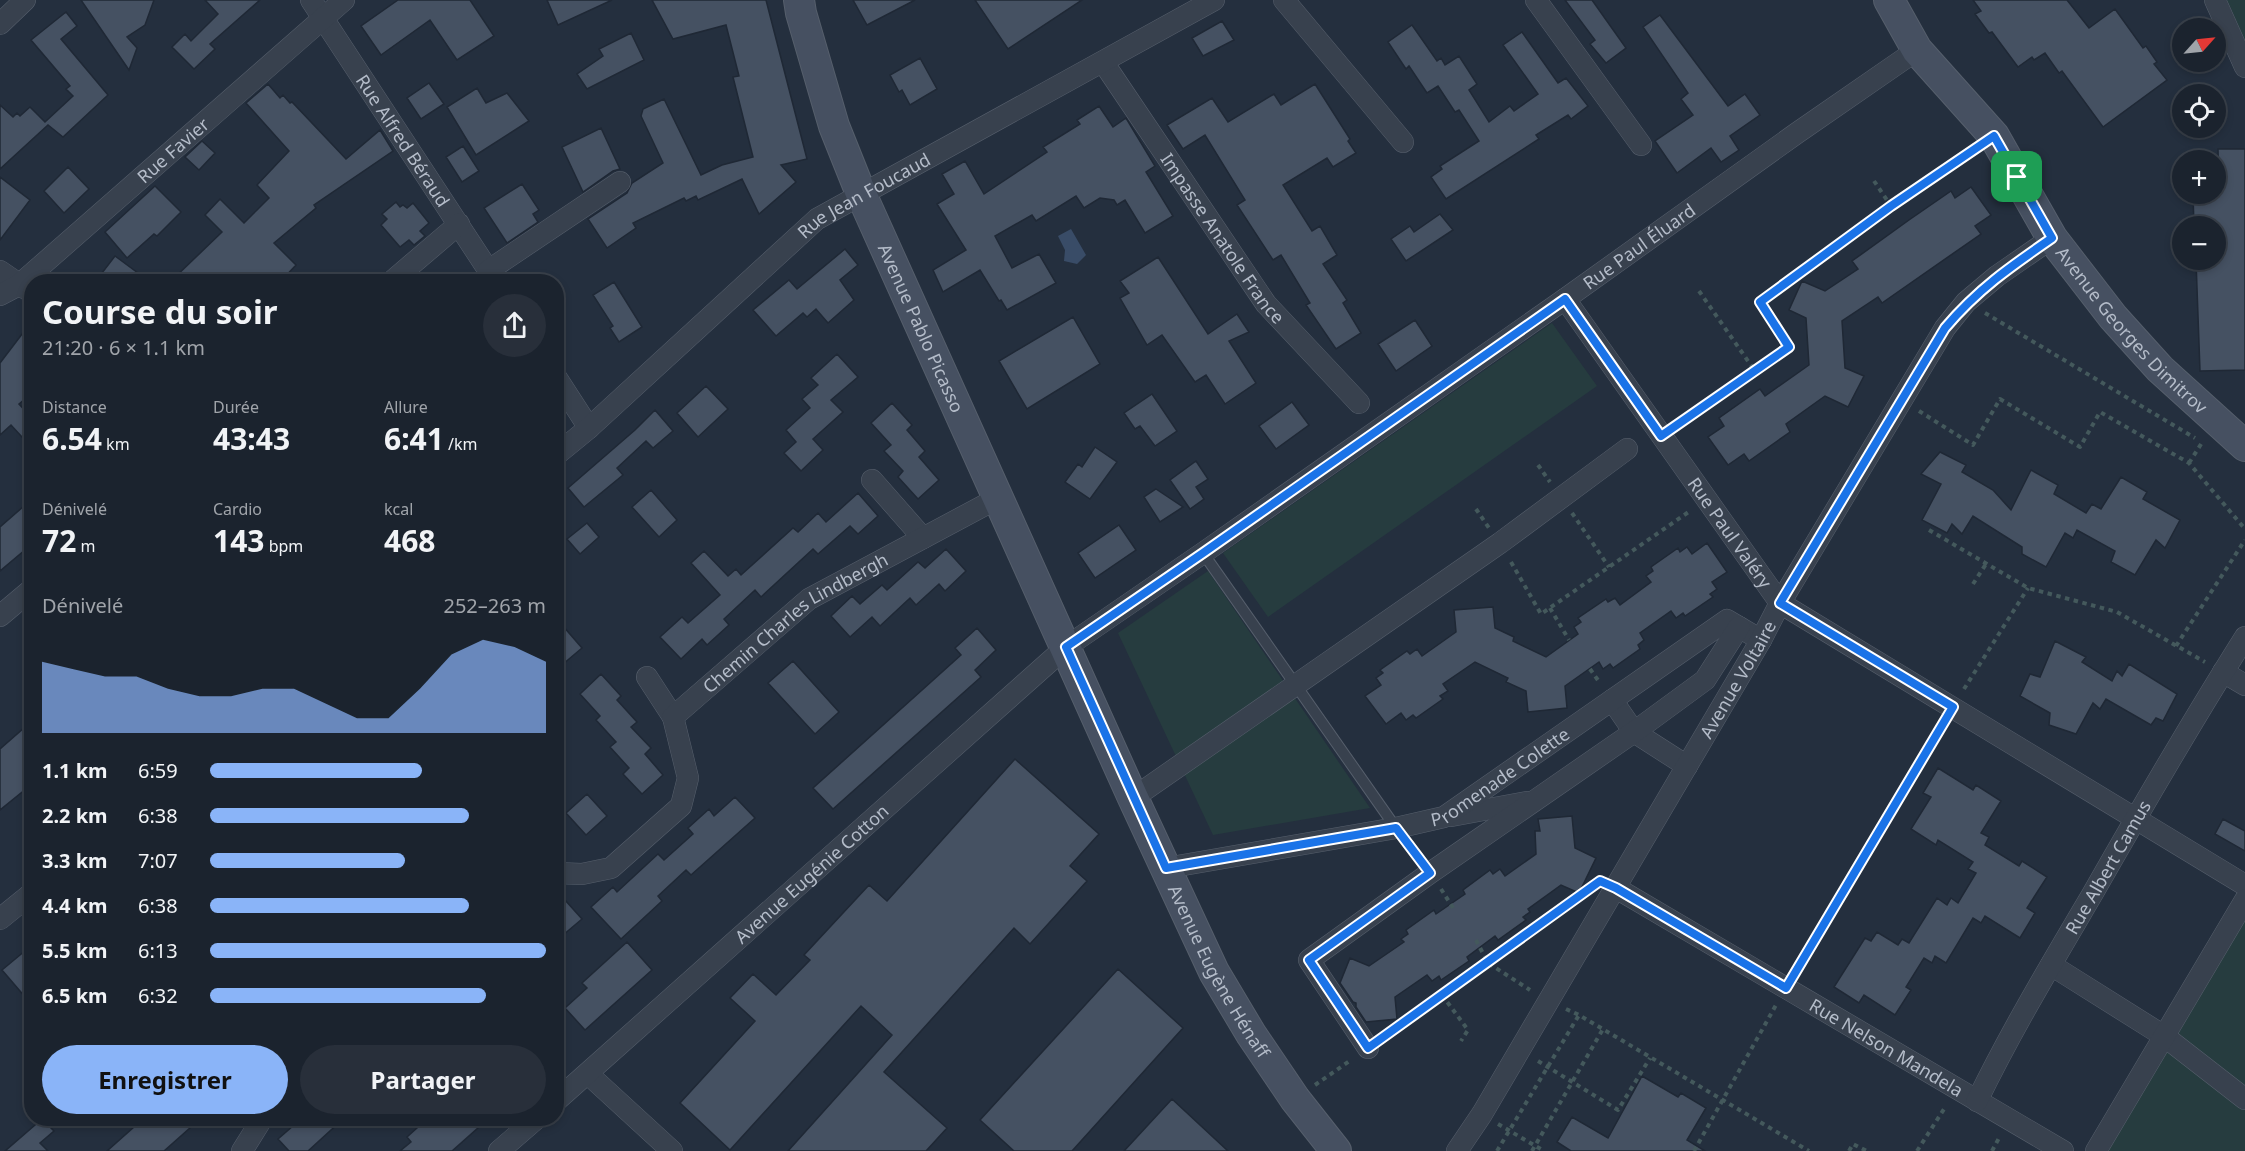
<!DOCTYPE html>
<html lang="fr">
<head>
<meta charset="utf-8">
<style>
  body { margin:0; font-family:"Noto Sans",sans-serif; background:#282f3a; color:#f1f3f6; height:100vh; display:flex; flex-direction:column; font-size:22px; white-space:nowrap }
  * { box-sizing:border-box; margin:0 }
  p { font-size:20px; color:#a0a4aa }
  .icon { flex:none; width:33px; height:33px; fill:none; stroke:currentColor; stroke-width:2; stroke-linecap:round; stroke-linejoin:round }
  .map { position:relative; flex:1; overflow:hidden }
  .drawer { position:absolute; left:24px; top:274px; width:540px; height:852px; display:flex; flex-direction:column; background:#1b232e; border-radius:24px; box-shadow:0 3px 9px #0003,0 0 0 2px #39404a }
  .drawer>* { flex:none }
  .needle { width:39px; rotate:63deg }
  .buttons { position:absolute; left:2172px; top:18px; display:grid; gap:12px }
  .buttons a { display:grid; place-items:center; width:54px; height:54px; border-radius:50%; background:#1b232e; box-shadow:0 3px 9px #0003,0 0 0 2px #39404a; font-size:30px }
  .pin { position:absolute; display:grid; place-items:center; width:51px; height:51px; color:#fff; margin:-26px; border-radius:12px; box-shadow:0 3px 9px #0006 }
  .round { display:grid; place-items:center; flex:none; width:63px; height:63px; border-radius:32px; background:#282f3a }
  .overview { display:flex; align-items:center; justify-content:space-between; height:102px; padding:0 18px }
  h1 { font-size:33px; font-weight:700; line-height:45px }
  .metrics { display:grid; grid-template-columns:repeat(3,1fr); gap:9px; height:102px; padding:6px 18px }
  .metrics div { display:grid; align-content:center }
  .metrics b { font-size:30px; font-weight:700 }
  .metrics small { font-size:16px; font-weight:400 }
  .metrics p { font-size:16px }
  .chart { height:168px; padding:12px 18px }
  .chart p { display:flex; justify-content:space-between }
  .chart svg { width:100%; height:108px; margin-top:6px; fill:#8ab4f8; opacity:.7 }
  .primary-button { display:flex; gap:12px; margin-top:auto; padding:12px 18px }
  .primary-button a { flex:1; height:69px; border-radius:36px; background:#8ab4f8; color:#111; font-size:24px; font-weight:700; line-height:69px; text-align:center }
  .primary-button a+a { background:#282f3a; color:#f1f3f6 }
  ul { padding:0 18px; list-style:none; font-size:20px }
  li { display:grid; grid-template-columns:96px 72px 1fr; align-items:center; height:45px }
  li i { height:15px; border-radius:8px; background:#8ab4f8 }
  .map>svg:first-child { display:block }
</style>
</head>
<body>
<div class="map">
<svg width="2245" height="1151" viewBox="0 0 2245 1151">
  <rect width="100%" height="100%" fill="#242f3e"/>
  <path fill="#263c3f" d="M2227,0h18v41z
    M1552,323l45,63 -329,231 -45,-64z
    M1208,571l162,237 -157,27 -95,-202z
    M2245,913v238h-140z"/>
  <path fill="#394c67" d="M1071,229l15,26 -9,9 -13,-3 1,-11 -7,-14z"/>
  <path fill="#455162" stroke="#1f2835" stroke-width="1.5" d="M81,0h73l-9,25 -18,12 10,11 -8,22z
    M205,0h55l-50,44 5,5 -21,20 -22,-22 13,-13 6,7 27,-27z
    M398,0h72l24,36 -37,24 -27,-40 -49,35 -20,-29z
    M547,0h65l-54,25z
    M652,0h114l41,159 -26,6 15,17 -37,32 -17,-35 -44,21 -2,-4 -10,5 -2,-3 -51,25 3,5 -29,20 -19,-29 39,-26 5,-10 31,-20 -22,-47 2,-7 21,-10 37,76 21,-10 31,-8 -20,-80 6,-1 -13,-51 -53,14z
    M853,0h62l-48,25z
    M975,0h107l-74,49z
    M1565,0h27l34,48 -20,15 -16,-19 5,-4z
    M1973,0h94l22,28 26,-19 28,39 3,-2 11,16 -3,2 13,16 -64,47 -41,-56 -3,2 -14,-20 -11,7 -2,-3 -14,10 -26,-35 -3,1 -14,-19 6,-3z
    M66,12l11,14 -16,13 47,56 -45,42 -15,-12 -48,44v-64l13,12 4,-4 3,3 10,-9 15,15 28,-26 -7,-7 4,-3 -39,-46z
    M1660,15l68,91 17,-12 15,21 -30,21 9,14 -18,12 -10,-14 -34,25 -22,-32 38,-26 -12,-16 7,-6 -45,-66z
    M1222,21l12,19 -31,16 -11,-18z
    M1412,25l25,36 4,-3 4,7 14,-9 18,28 -8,6 20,32 21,-16 4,5 24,-17 -35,-49 19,-13 36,51 8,-5 22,28 -17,13 -3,-4 -32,20 3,4 -93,60 -15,-22 11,-8 -2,-3 39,-25 -20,-31 -4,2 -17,-26 -11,7 -18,-27 -3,3 -18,-27z
    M631,33l13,27 -57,29 -10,-15 26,-18 -4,-7z
    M920,58l17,31 -27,16 -8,-15 -3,2 -9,-17z
    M429,83l15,21 -23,15 -14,-21z
    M268,84l12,14 3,-3 7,8 2,-1 54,57 34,-29 13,21 -79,54 2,3 -42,35 22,22 -16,17h-110l52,-50 -17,-17 15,-16 24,24 25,-25 -12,-13 32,-34 -43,-48z
    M1315,84l35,55 -2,2 8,12 -23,14 -6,-9 -44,27 29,46 8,-5 17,29 -14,9 24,36 -4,3 18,30 -25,16 -30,-44 4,-2 -29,-48 -8,5 -36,-55 8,-5 -40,-65 -22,14 -16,-24 45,-27 16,24 46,-28 7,11z
    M477,88l9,15 21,-10 22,28 -53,34 -29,-48z
    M1099,106l14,21 13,-9 29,48 -9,6 27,44 -28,17 -20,-33 -8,5 -3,-5 -14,-2 -16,10 -8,-12 -40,25 -4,-6 -37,21 17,32 27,-14 17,29 -49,27 -6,-10 -2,1 -19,-31 -37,22 -10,-22 33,-20 -29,-46 17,-10 -12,-20 23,-13 19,33 63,-42 -4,-5 37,-23 -3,-4z
    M601,128l19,41 -7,2 -30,21 -21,-45z
    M202,141l13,12 -16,17 -14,-13z
    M463,146l16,25 -17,11 -16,-25z
    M2218,149h27v221l-45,1 -4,-111h20v-34h-22l-1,-31h16l10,-4z
    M68,167l21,22 -25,24 -20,-22z
    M0,177l30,23 -30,40z
    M522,184l17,26 -6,4 5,8 -31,21 -23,-35z
    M155,186l26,26 -24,24 -3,-2 -27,24 -22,-26z
    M1971,187l20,28 -16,11 6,8 -99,69 -4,-6 -36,24 3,47 19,8 -16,31 -23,-11 -39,28 4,8 -41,29 -5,-7 -16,11 -20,-28 16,-11 -5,-8 41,-29 5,7 44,-31 -3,-47 -17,-8 13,-29 23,10 33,-22 -6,-8 57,-41 42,-29 4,7z
    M396,202l4,5 3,-2 4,3 6,-5 16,20 -9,8 5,5 -11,9 -5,-5 -9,7 -19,-22 6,-6 -5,-5z
    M1440,214l13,16 -47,31 -15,-22 19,-13 4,6z
    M845,249l13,16 -18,15 14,20 -26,23 -12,-14 -9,8 -4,-4 -27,23 -23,-26 36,-30 8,9z
    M115,256l35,26h-55z
    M1158,257l50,77 29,-20 12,18 -20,9 27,42 -31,21 -19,-29 -11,7 -33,-47 -15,10 -27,-47 9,-5 -9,-12z
    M614,282l28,45 -23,15 -9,-14 3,-2 -20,-31z
    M1073,317l27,47 -73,45 -28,-48z
    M1415,320l17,26 -36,25 -18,-27z
    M32,321v72l-13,11 13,14v11l-10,8 -11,-12 -11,10v-72z
    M837,354l21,23 -27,23 12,12 -30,27 10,11 -22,21 -17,-18 12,-11 -10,-12 24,-22 -8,-9 16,-14 -7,-7z
    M706,386l22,23 -30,28 -21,-24z
    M1152,394l25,37 -22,15 -15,-20 -5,3 -11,-16z
    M1292,402l17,23 -33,24 -17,-23z
    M892,403l20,22 -5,5 18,21 -6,6 20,23 -21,19 -20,-22 5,-6 -19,-20 7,-6 -20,-22z
    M655,410l18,21 -20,17 -7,-7 -29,27 6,7 -39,32 -16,-19 67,-58z
    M1095,447l22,15 -27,37 -25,-17 13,-18 4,3z
    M1940,452l26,13 -4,7 31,18 18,20 20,-40 27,15 -4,9 32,19 6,-9 9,5 20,-32 26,15 -4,7 37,21 -15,28 -9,-8 -21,35 -24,-13 4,-11 -38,-21 -4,8 -8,-5 -19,34 -24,-13v-7l-49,-31 -11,18 -10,-10 -5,9 -25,-13 19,-36 -20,-10z
    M1196,461l12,18 -12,8 8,12 -14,10 -20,-29z
    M1156,489l27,18 -23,15 -16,-25z
    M651,490l26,30 -18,17 -27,-30z
    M858,493l20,23 -20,18 -8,-8 -32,28 -5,-5 -52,48 -6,-7 -31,29 5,6 -22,20 -5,-6 -21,20 -21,-22 22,-20 6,6 32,-28 -29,-32 13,-12 24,25 8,-7 5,6 52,-47 5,4 20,-19 8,9z
    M32,499v45l-32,27v-44z
    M587,523l12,14 -19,17 -13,-15z
    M1119,525l17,25 -41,28 -17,-25z
    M1707,543l20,29 -15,10 5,7 -7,5 3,3 -28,19 -2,-3 -7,5 -5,-7 -31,22 4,7 -6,5 2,4 -27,19 -3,-4 -7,5 -4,-7 -34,24 2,22 -39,4 -2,-21 -20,-9 2,-4 -33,-16 -32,22 5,7 -8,5 3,3 -27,19 -3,-3 -7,5 -5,-7 -15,11 -21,-28 16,-11 -5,-7 7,-5 -3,-3 27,-19 3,3 7,-5 5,7 34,-24 -2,-22 39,-3 2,21 19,9 -1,4 33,16 32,-23 -4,-7 7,-5 -3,-4 28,-19 2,3 7,-4 5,7 31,-23 -5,-6 7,-5 -2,-4 27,-19 2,4 7,-5 5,7z
    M946,549l20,22 -21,20 -6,-7 -23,21 -6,-7 -30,28 -8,-9 -22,20 -19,-21 21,-20 8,8 22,-19 5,5 31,-28 7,6z
    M556,618l26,30 -26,22z
    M977,628l19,22 -21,20 6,7 -148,132 -20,-21 148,-133 -6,-7z
    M2055,641l31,16 -4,5 30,19 5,-10 5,5 7,-12 48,30 -14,27 -7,-3 -5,7 -45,-26 -6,10 -7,-6 -17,31 -27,-9 1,-12 -30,-17 10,-22 10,3z
    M793,661l46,51 -24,22 -47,-51z
    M601,674l20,22 -4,4 20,22 -6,5 20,21 -6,6 18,21 -21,19 -19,-20 6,-6 -19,-21 6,-5 -20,-22 4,-4 -20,-22z
    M32,721v63l-32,26v-61z
    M1015,759l84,75 -29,32 17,15 -57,63 -16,-16 -130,144 63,56 -21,23h-138l104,-116 -31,-29 -131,144 -50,-47 75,-82 -25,-23 23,-24 23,21 34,-35 -6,-5 65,-70 18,16z
    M1938,768l35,22 3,-5 25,16 -20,32 8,4 -4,8 34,21 3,-5 25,16 -20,31 8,5 -15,25 -35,-22 -4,7 -8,-5 -27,45 -11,-7 -3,7 -8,-5 -18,29 5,3 -16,25 -31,-20 -5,8 -25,-16 31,-49 6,3 6,-9 21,13 4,-6 7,4 28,-45 10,7 4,-7 7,5 18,-30 -8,-4 5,-7 -35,-22 -2,5 -25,-16 20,-32 -8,-4z
    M587,794l20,22 -21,19 -20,-22z
    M735,797l20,21 -64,57 -5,-5 -28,26 4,5 -41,38 -30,-32 22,-20 4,5 41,-38 6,6 29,-26 -5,-6 21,-19 5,7z
    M1572,816l3,32 21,10 -17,35 -18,-8 -33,24 2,3 -7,5 3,3 -28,20 -3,-4 -28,21 2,4 -28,19 -2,-4 -7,5 -5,-6 -32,22 2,22 -31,3 -10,-15v-4l-3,-1 -13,-19 10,-25 19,8 35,-24 -3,-3 7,-5 -2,-4 28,-20 2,4 29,-20 -2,-4 27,-20 3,4 7,-5 5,7 31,-22 -1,-23h5l-2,-12z
    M2223,819l22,12v20l-30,-17z
    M556,890l26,29 -26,22z
    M627,942l25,28 -67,60 -20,-22 22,-20 -5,-5z
    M32,945v60l-30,-35z
    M1118,969l65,59 -111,123h-58l-34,-31z
    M1642,1076l36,21 3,-4 25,15 -19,32 18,11h-134l-14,-9 15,-25 36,21z
    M1172,1099l56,52h-104z
    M42,1119l12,12 -14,12 8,8h-43z
    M143,1119h57l-36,32h-57z
    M301,1119h42l-35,32h-19l-11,-12z
    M427,1119h61l-36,32h-52l11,-9 -4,-5z"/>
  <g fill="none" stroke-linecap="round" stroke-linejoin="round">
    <g stroke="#565f6c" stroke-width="12">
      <path id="lane" d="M1203,553l193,275 34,45"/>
    </g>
    <g stroke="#565f6c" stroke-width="22">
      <g id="street">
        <path id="s1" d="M311,0l185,282"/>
        <path d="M1284,0l119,142"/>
        <path d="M1536,0l105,145"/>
        <path d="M2215,0l30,67"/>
        <path d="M0,24l25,-24"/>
        <path id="s2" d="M1103,62l163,242 93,99"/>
        <path d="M489,270l131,-88"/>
        <path d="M0,271l32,22"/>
        <path d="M391,282l68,-58"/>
        <path id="s3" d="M0,295l19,-10 325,-285"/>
        <path id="s4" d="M1565,299l215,304 465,282"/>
        <path d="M556,377l33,51"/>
        <path id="s5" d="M556,455l33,-27 228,-209 397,-219"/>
        <path d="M872,480l51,58"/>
        <path d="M0,616l32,-27"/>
        <path d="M2223,672l22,13"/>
        <path d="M647,677l26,40"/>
        <path d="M1612,700l22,32 53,34"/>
        <path d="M1133,798l367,-255 127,-94"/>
        <path d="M1451,816l76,-14"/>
        <path id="s6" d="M1166,868l230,-40 48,-11 283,-197 34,20"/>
        <path id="s7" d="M556,873l26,1 29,-6 70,-62 7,-28 -15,-61 136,-118 189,-101"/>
        <path id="s8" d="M1616,888l447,263"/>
        <path d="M0,919l32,-26"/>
        <path d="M2051,965l113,71 81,63"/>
        <path d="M1368,1048l-59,-88 121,-87 204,-141 71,-52 34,-53"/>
        <path d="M588,1074l84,77"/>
        <path id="s9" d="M556,1101l510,-454 137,-94 362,-254 232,-166 120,-83"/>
        <path id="s10" d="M1977,1101c35,-72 76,-140 116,-208 49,-86 99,-172 152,-256"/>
        <path d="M242,1151l20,-32"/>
        <path d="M499,1151l37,-32"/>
        <path id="s11" d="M1457,1151l25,-37 279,-474 19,-37 165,-275 21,-26 31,-26 55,-38"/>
        <path d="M2096,1151l149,-251"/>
      </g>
    </g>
    <g stroke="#565f6c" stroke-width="32">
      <g id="secondary">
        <path id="s12" d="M799,0l2,13 33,113 28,70 271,602 81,174 37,62 44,65 41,52"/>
        <path id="s13" d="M1889,0l28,50 77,86 58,102 61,79 47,52 85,77"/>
      </g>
    </g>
    <path stroke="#44595c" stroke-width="4" stroke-dasharray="4.5 4.5" stroke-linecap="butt" d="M1874,181l17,25
      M1699,291l56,80
      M1985,313l210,125
      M1919,411l54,34 27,-46 80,48 20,-35 89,51 56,66
      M1679,424l110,-77 -29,-45 131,-96 84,-56
      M2189,463l14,-22
      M1538,465l12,17
      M1476,509l13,19
      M1572,513l37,54
      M1929,530l99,58 89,24 88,50
      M1511,562l30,52 149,-103
      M1973,584l13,-20
      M1550,608l19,32
      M2176,646l69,-106
      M1590,669l10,14
      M1964,689l64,-101
      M1441,889l14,22
      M1476,940l12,23 42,27
      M1796,970l147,-246
      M1442,995l26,35 -7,11
      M1566,1009l13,6 230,136
      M1384,1037l205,-149
      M1538,1061l80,49 32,-52
      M1315,1085l36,-25
      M1498,1124l46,27
      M1497,1151l82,-136
      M1532,1151l71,-122
      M1694,1151l82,-146
      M1849,1151l4,-7 14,7
      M1917,1151l29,-45
      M1992,1151l7,-13"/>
    <use href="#lane" stroke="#38414e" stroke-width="10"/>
    <use href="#street" stroke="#38414e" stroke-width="21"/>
    <use href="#secondary" stroke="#465061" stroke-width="30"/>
  </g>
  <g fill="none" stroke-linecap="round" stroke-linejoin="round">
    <g stroke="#fff" stroke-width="12">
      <path id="route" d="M1994,136l58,102c-42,29 -74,51 -107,90l-165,275 173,104 -167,281 -170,-100 -16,-7 -232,167 -59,-88 121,-87 -34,-45 -230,40 -100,-221 137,-94 362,-254 96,137 128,-89 -29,-45 131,-96z"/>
    </g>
    <use href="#route" stroke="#1a73e8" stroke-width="8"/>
  </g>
  <g text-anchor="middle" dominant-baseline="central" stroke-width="4.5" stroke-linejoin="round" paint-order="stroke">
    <g font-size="18" fill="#b4bcc9" stroke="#1d2633">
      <text stroke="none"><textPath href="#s1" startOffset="168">Rue Alfred Béraud</textPath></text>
      <text stroke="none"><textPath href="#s3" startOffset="226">Rue Favier</textPath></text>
      <text stroke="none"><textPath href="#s5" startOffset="404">Rue Jean Foucaud</textPath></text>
      <text stroke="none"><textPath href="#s2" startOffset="213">Impasse Anatole France</textPath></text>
      <text stroke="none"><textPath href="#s9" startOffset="1382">Rue Paul Éluard</textPath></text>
      <text stroke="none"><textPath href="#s12" startOffset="351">Avenue Pablo Picasso</textPath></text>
      <text stroke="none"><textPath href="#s13" startOffset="412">Avenue Georges Dimitrov</textPath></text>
      <text stroke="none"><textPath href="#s4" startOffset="286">Rue Paul Valéry</textPath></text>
      <text stroke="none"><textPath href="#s7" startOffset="396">Chemin Charles Lindbergh</textPath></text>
      <text stroke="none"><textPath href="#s11" startOffset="549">Avenue Voltaire</textPath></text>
      <text stroke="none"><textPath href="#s6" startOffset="351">Promenade Colette</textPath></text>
      <text stroke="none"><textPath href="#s10" startOffset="268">Rue Albert Camus</textPath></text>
      <text stroke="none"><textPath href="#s9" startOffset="342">Avenue Eugénie Cotton</textPath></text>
      <text stroke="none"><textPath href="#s12" startOffset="1060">Avenue Eugène Hénaff</textPath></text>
      <text stroke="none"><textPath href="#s8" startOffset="314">Rue Nelson Mandela</textPath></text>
    </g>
  </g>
</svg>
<div class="buttons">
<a><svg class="needle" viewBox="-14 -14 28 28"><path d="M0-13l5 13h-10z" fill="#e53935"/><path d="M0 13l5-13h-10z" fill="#a0a4aa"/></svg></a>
<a><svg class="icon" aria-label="locate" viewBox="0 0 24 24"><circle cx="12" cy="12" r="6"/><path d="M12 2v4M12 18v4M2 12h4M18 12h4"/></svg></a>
<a>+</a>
<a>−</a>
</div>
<div class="pin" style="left:2017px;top:177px;background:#1e9e55"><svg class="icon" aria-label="arrive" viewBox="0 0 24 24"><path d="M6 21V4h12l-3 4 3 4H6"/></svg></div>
<section class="drawer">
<div class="overview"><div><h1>Course du soir</h1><p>21:20 · 6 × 1.1 km</p></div><a class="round"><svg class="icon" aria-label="share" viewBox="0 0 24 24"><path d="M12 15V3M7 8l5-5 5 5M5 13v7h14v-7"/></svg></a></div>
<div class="metrics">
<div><p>Distance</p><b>6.54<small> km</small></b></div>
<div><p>Durée</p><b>43:43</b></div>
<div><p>Allure</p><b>6:41<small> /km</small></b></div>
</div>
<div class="metrics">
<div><p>Dénivelé</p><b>72<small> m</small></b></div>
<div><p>Cardio</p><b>143<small> bpm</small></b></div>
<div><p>kcal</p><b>468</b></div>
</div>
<div class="chart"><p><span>Dénivelé</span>252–263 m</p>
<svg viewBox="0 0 160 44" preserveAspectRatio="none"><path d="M0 44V15L10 18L20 21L30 21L40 26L50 29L60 29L70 26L80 26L90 32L100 38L110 38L120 26L130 12L140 6L150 9L160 15V44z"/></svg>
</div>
<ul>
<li><b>1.1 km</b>6:59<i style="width:63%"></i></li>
<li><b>2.2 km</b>6:38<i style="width:77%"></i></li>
<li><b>3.3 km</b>7:07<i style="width:58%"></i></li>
<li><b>4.4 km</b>6:38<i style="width:77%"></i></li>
<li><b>5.5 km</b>6:13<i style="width:100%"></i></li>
<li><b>6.5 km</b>6:32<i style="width:82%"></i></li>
</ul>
<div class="primary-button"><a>Enregistrer</a><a>Partager</a></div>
</section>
</div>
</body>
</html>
